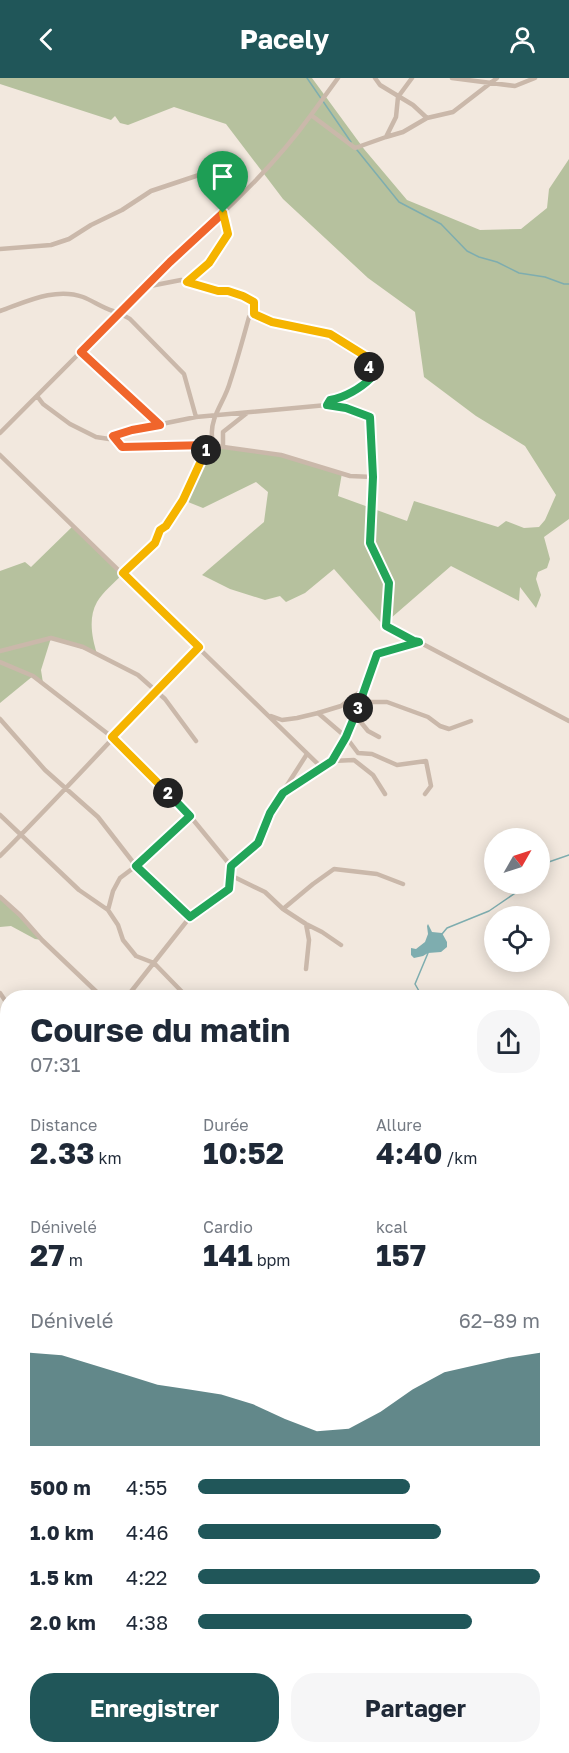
<!DOCTYPE html>
<html lang="fr">
<head>
<meta charset="utf-8">
<style>
  body { margin:0; font-family:"Golos Text",sans-serif; background:#f6f6f7; color:#1f2937; height:100vh; display:flex; flex-direction:column; font-size:22px; white-space:nowrap }
  * { box-sizing:border-box; margin:0 }
  p { font-size:20px; color:#747a83 }
  .icon { flex:none; width:33px; height:33px; fill:none; stroke:currentColor; stroke-width:2; stroke-linecap:round; stroke-linejoin:round }
  .map { position:relative; flex:1; overflow:hidden }
  .side { position:absolute; left:0px; top:912px; width:570px; height:764px; display:flex; flex-direction:column; background:#fff; border-radius:24px 24px 0 0; box-shadow:0 3px 15px #0003 }
  .side>* { flex:none }
  .needle { width:39px; rotate:51deg }
  .fabs { position:absolute; left:484px; top:750px; display:grid; gap:12px }
  .fabs a { display:grid; place-items:center; width:66px; height:66px; border-radius:50%; background:#fff; box-shadow:0 3px 15px #0003; font-size:30px }
  .pin { position:absolute; display:grid; place-items:center; width:51px; height:51px; color:#fff; margin:-62px -26px; border-radius:50% 50% 50% 0; rotate:-45deg; box-shadow:0 0 6px #0007 }
  .pin .icon { rotate:45deg }
  .km { position:absolute; width:30px; height:30px; margin:-15px; border-radius:50%; background:#222; color:#fff; font-size:16px; line-height:30px; text-align:center }
  .round { display:grid; place-items:center; flex:none; width:63px; height:63px; border-radius:24px; background:#f6f6f7 }
  .summary { display:flex; align-items:center; justify-content:space-between; height:102px; padding:0 30px }
  h1 { font-size:33px; font-weight:700; line-height:45px }
  .metrics { display:grid; grid-template-columns:repeat(3,1fr); gap:9px; height:102px; padding:6px 30px }
  .metrics div { display:grid; align-content:center }
  .metrics b { font-size:30px; font-weight:700 }
  .metrics small { font-size:16px; font-weight:400 }
  .metrics p { font-size:16px }
  .chart { height:168px; padding:12px 30px }
  .chart p { display:flex; justify-content:space-between }
  .chart svg { width:100%; height:108px; margin-top:6px; fill:#205659; opacity:.7 }
  .cta { display:flex; gap:12px; margin-top:auto; padding:12px 30px }
  .cta a { flex:1; height:69px; border-radius:24px; background:#205659; color:#fff; font-size:24px; font-weight:700; line-height:69px; text-align:center }
  .cta a+a { background:#f6f6f7; color:#1f2937 }
  ul { padding:0 30px; list-style:none; font-size:20px }
  li { display:grid; grid-template-columns:96px 72px 1fr; align-items:center; height:45px }
  li i { height:15px; border-radius:8px; background:#205659 }
  header { display:flex; justify-content:space-between; align-items:center; height:78px; padding:0 30px; background:#205659; color:#fff; font-size:27px; font-weight:700 }
  .map>svg:first-child { display:block }
</style>
</head>
<body>
<header><svg class="icon" aria-label="back" viewBox="0 0 24 24"><path d="M15 5l-7 7 7 7"/></svg>Pacely<svg class="icon" aria-label="person" viewBox="0 0 24 24"><circle cx="12" cy="8" r="4"/><path d="M4 21q1-7 8-7t8 7"/></svg></header>
<div class="map">
<svg width="569" height="1675" viewBox="0 0 569 1675">
  <rect width="100%" height="100%" fill="#f2e8de"/>
  <path fill="#b6c19e" d="M0,0h312l52,71 43,51 73,30 41,-1 26,-21 2,-19 20,-30v360l-25,18 6,22 -3,9 -9,4 -2,7 5,16 -5,13 -16,-21 -1,14 -68,-35 -68,59 -49,-56 -29,24 -19,9 -6,-6 -15,4 -35,-11 -28,-14 62,-53 4,-30 -12,-10 -53,26 -20,-8 26,-55 72,10 61,18 -4,23 69,25 7,-20 84,26 8,-6 18,7 15,-1 6,-7 11,-25 -31,-49 -49,-30 -52,-39 -9,-65 -47,-34 -85,-79 -57,-75 -52,-17 -46,18 -8,-2 -5,-7 -4,4 -111,-36z
    M73,448l50,48c-8,8 -20,18 -26,28 -9,16 -5,36 0,52l-46,-16 -10,32 2,13 -10,-7 -33,27v-132l25,-9 6,5z
    M0,819l42,43 -7,-1 -24,-13 -11,1z
    M6,1100l1,2v21h-3l-4,17v-32z
    M7,1472v134l-7,7v-137z
    M0,1625l7,1 1,42h76l-5,7h-79z
    M119,1668h320v7h-318z"/>
  <path fill="#7eadaf" d="M428,846l4,8 10,1 5,9v5l-6,5 -13,1 -5,3 -9,2 -3,-3v-7l5,1 9,-7 3,-8 -1,-8z"/>
  <g fill="none" stroke-linecap="round" stroke-linejoin="round">
    <path stroke="#7eadaf" stroke-width="1.5" d="M307,0l44,64
      M357,72l42,52 42,22 26,27 12,6 18,5 22,11 26,4 19,7h5
      M540,787l29,-10
      M442,856l5,-6 42,-17 35,-24 2,-3
      M423,920l-8,-14 13,-31
      M0,1560l8,-3
      M327,1668l2,7"/>
    <path stroke="#cab8aa" stroke-width="4.5" d="M375,0l5,7 33,20 14,13
      M452,0l63,8 20,-8
      M311,37l27,-37
      M386,59l10,-20 2,-20 14,-19
      M0,171l51,-4 18,-6 22,-14 31,-15 29,-19 57,-19h6l22,28
      M187,204l22,-19 19,-29 -5,-21
      M0,233c26,-9 55,-24 83,-14 10,4 20,11 30,14 7,2 10,4 17,8l54,55 12,43
      M254,235l18,9 58,12 37,23 4,21c-10,10 -27,19 -41,22l-3,5
      M81,274l79,73
      M37,318l6,8 27,20 26,13 13,2 23,-9 64,-13 131,-12 19,3 24,9 3,60 -3,67 19,39 -3,43 28,15 5,1
      M0,355l170,-171c16,-13 29,-28 44,-41 36,-33 69,-67 97,-106l44,33 31,-11 17,-5 24,-14 26,-6 44,-34
      M113,359l9,10 62,-1 25,-1 72,10 69,21 23,1
      M223,369v-15l24,-19
      M0,377l321,312
      M123,496l32,-31 5,-13 6,-4 17,-26 29,-64c-2,-19 13,-35 18,-54 7,-21 13,-43 19,-65l5,-4v-11l-11,-7 -15,-4h-10l-37,-11 -36,7
      M0,573l51,-13 32,9 55,28 27,24 31,42
      M0,584l33,14 79,61 78,79 41,50 -2,23 -39,28 -64,81
      M360,624h27l41,15 12,9 9,3 22,-8
      M318,635l28,24 12,16 14,1 25,11 29,-4 5,25 -6,8
      M355,637l13,16 11,6
      M271,638l11,4 15,-2 21,-5 23,-7 24,-18
      M0,641l45,51 53,47 38,49 54,51
      M332,683l22,-1 19,15 12,19
      M284,712l23,-36
      M0,737l79,75 29,20 10,15 5,15 13,16 18,7 34,35
      M0,778c68,-68 132,-139 199,-209
      M231,788l27,-23 12,-30 13,-20 38,-26 11,-6 14,-24 31,-83 42,-12 150,79
      M230,797l35,17 18,17 23,15 16,8 19,13
      M0,819l20,18 22,25 61,58
      M283,831l30,-25 21,-15 43,5 26,10
      M108,832l5,-19 7,-13 16,-12 54,-50
      M306,846l3,16 -3,29
      M0,915l8,12
      M0,941l8,-7
      M0,1058l8,7
      M0,1198l8,2
      M0,1293l5,-10
      M81,1675l5,-7"/>
  </g>
  <g fill="none" stroke-linecap="round" stroke-linejoin="round">
    <g stroke="#fff" stroke-width="12">
      <path id="split-1" d="M206,372l3,-5 -87,2 -9,-11 19,-6 28,-5 -79,-73 89,-90 53,-49"/>
    </g>
    <g stroke="#fff" stroke-width="12">
      <path id="split-2" d="M168,715l-56,-56 87,-90 -76,-74 32,-30 5,-13 6,-4 17,-26 23,-50"/>
    </g>
    <g stroke="#fff" stroke-width="12">
      <path id="split-3" d="M168,715l22,23 -54,50 54,51 39,-28 2,-23 27,-23 12,-30 13,-20 49,-32 14,-24 12,-29"/>
    </g>
    <g stroke="#fff" stroke-width="12">
      <path id="split-4" d="M358,630l19,-54 42,-12 -5,-1 -28,-15 3,-43 -19,-40 3,-66 -3,-60 -24,-9 -19,-3 3,-5c14,-2 31,-12 41,-22l-2,-11"/>
    </g>
    <g stroke="#fff" stroke-width="12">
      <path id="split-5" d="M223,135l5,21 -19,29 -22,19 31,9h10l15,5 11,6v12l18,8 58,12 37,23 2,10"/>
    </g>
    <use href="#split-1" stroke="#f0652b" stroke-width="8"/>
    <use href="#split-2" stroke="#f5b400" stroke-width="8"/>
    <use href="#split-3" stroke="#22a559" stroke-width="8"/>
    <use href="#split-4" stroke="#22a559" stroke-width="8"/>
    <use href="#split-5" stroke="#f5b400" stroke-width="8"/>
  </g>
</svg>
<div class="fabs">
<a><svg class="needle" viewBox="-14 -14 28 28"><path d="M0-13l5 13h-10z" fill="#e53935"/><path d="M0 13l5-13h-10z" fill="#747a83"/></svg></a>
<a><svg class="icon" aria-label="locate" viewBox="0 0 24 24"><circle cx="12" cy="12" r="6"/><path d="M12 2v4M12 18v4M2 12h4M18 12h4"/></svg></a>
</div>
<div class="pin" style="left:223px;top:135px;background:#1e9e55"><svg class="icon" aria-label="arrive" viewBox="0 0 24 24"><path d="M6 21V4h12l-3 4 3 4H6"/></svg></div>
<b class="km" style="left:206px;top:372px">1</b>
<b class="km" style="left:168px;top:715px">2</b>
<b class="km" style="left:358px;top:630px">3</b>
<b class="km" style="left:369px;top:289px">4</b>
<section class="side">
<div class="summary"><div><h1>Course du matin</h1><p>07:31</p></div><a class="round"><svg class="icon" aria-label="share" viewBox="0 0 24 24"><path d="M12 15V3M7 8l5-5 5 5M5 13v7h14v-7"/></svg></a></div>
<div class="metrics">
<div><p>Distance</p><b>2.33<small> km</small></b></div>
<div><p>Durée</p><b>10:52</b></div>
<div><p>Allure</p><b>4:40<small> /km</small></b></div>
</div>
<div class="metrics">
<div><p>Dénivelé</p><b>27<small> m</small></b></div>
<div><p>Cardio</p><b>141<small> bpm</small></b></div>
<div><p>kcal</p><b>157</b></div>
</div>
<div class="chart"><p><span>Dénivelé</span>62–89 m</p>
<svg viewBox="0 0 160 44" preserveAspectRatio="none"><path d="M0 44V6L10 7L20 11L30 15L40 19L50 21L60 23L70 27L80 33L90 38L100 37L110 30L120 21L130 14L140 11L150 8L160 6V44z"/></svg>
</div>
<ul>
<li><b>500 m</b>4:55<i style="width:62%"></i></li>
<li><b>1.0 km</b>4:46<i style="width:71%"></i></li>
<li><b>1.5 km</b>4:22<i style="width:100%"></i></li>
<li><b>2.0 km</b>4:38<i style="width:80%"></i></li>
</ul>
<div class="cta"><a>Enregistrer</a><a>Partager</a></div>
</section>
</div>
</body>
</html>
